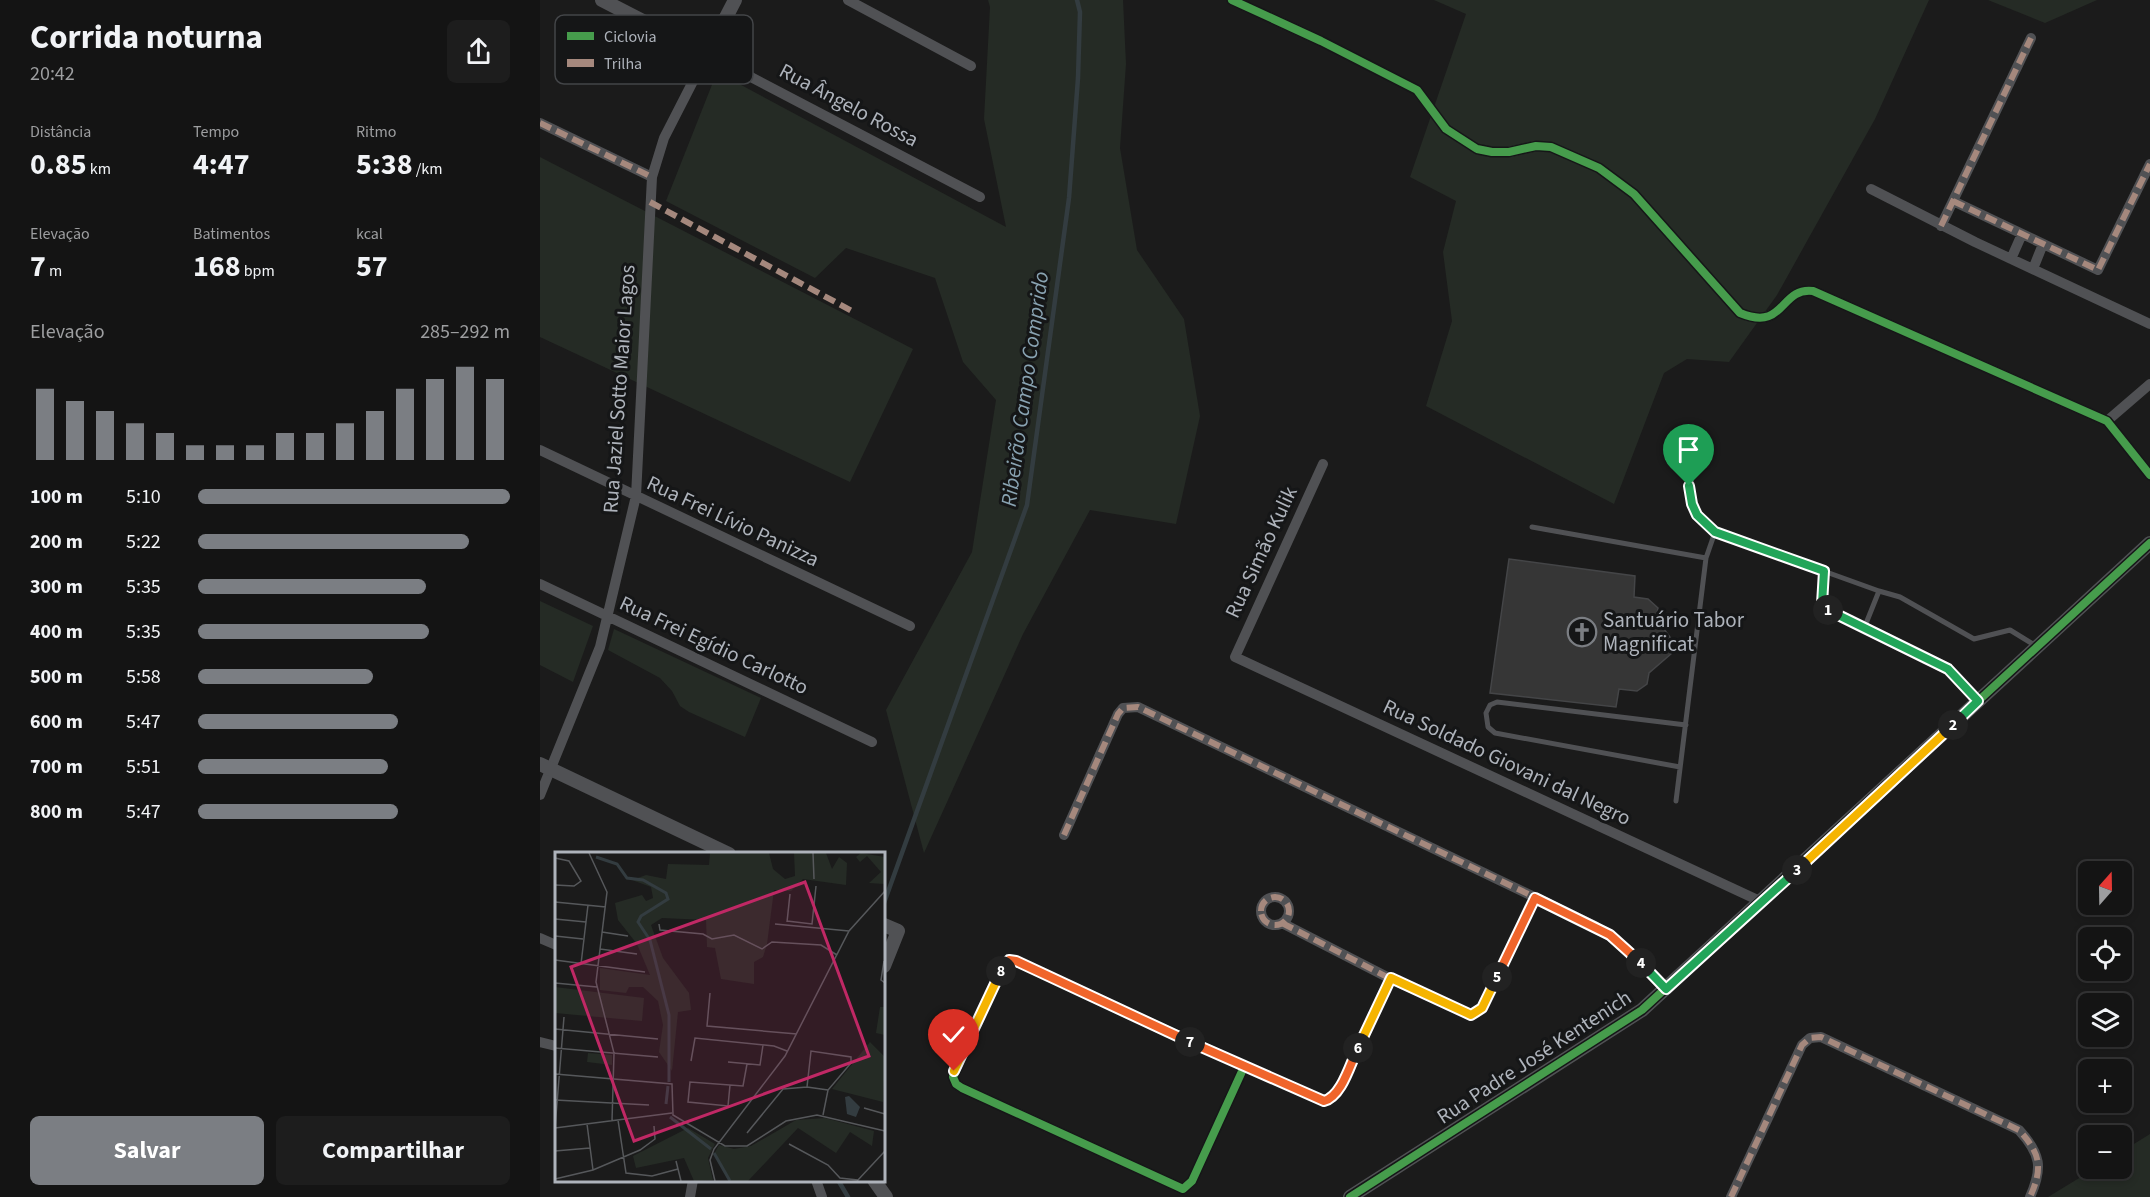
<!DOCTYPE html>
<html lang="pt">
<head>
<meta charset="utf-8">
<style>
  body { margin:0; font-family:"Source Sans 3",sans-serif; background:#1d1d1d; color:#f1f3f6; height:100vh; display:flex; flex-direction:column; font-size:22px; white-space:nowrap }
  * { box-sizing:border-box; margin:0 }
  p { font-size:20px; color:#9d9ea0 }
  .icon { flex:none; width:33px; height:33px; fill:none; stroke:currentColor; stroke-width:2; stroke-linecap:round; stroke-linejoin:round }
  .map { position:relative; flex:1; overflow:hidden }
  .details { display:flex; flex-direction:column; background:#141414; width:540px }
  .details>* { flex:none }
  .needle { width:39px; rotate:20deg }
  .fabs { position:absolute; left:1538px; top:861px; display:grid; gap:12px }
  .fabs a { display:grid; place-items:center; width:54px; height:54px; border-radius:9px; background:#141414; box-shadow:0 3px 9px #0003,0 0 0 2px #333334; font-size:30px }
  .pin { position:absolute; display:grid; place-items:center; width:51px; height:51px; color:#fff; margin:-62px -26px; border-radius:50% 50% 50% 0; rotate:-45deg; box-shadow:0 0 6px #0007 }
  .pin .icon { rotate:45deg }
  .km { position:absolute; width:30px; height:30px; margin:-15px; border-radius:50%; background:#222; color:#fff; font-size:16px; line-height:30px; text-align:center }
  .round { display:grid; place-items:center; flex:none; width:63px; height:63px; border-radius:9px; background:#1d1d1d }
  .summary { display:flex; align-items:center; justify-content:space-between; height:102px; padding:0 30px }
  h1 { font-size:33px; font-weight:700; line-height:45px }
  .figures { display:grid; grid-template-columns:repeat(3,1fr); gap:9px; height:102px; padding:6px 30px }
  .figures div { display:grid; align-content:center }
  .figures b { font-size:30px; font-weight:700 }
  .figures small { font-size:16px; font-weight:400 }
  .figures p { font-size:16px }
  .chart { height:168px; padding:12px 30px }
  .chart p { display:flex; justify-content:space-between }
  .chart svg { width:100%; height:108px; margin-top:6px; stroke:#7b7e83; stroke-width:6 }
  .action { display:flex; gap:12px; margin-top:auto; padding:12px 30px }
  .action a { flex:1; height:69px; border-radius:9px; background:#7b7e83; color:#fff; font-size:24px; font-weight:700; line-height:69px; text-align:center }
  .action a+a { background:#1d1d1d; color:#f1f3f6 }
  ul { padding:0 30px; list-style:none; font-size:20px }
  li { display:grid; grid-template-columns:96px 72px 1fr; align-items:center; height:45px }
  li i { height:15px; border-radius:8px; background:#7b7e83 }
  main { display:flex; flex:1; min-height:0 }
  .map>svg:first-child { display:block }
</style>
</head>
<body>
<main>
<section class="details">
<div class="summary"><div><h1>Corrida noturna</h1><p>20:42</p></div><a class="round"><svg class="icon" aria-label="share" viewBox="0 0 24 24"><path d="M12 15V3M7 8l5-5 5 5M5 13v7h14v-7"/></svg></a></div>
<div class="figures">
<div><p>Distância</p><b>0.85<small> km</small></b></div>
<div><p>Tempo</p><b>4:47</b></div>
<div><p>Ritmo</p><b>5:38<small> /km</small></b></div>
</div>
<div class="figures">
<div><p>Elevação</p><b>7<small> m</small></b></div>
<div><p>Batimentos</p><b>168<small> bpm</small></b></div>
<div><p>kcal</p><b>57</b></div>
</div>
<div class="chart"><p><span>Elevação</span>285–292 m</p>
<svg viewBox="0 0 160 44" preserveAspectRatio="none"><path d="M5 44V15M15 44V20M25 44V24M35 44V29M45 44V33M55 44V38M65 44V38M75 44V38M85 44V33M95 44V33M105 44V29M115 44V24M125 44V15M135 44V11M145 44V6M155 44V11"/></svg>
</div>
<ul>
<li><b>100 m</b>5:10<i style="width:100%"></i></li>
<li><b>200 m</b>5:22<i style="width:87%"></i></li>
<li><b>300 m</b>5:35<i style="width:73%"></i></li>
<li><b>400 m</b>5:35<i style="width:74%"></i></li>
<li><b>500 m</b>5:58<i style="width:56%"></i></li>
<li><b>600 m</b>5:47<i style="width:64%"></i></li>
<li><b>700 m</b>5:51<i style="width:61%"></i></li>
<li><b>800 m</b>5:47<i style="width:64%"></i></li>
</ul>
<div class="action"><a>Salvar</a><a>Compartilhar</a></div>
</section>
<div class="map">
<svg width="1610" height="1197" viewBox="0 0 1610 1197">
  <rect width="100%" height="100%" fill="#1b1b1b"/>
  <path fill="#252b25" d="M448,0h135l3,64 -6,84 17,102 47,69 16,97 -24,108 -86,-14 -67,124 -99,219 -38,-143 86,-158 24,-152 -33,-38 -28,-84 -89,-30 -31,30 -149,-77 51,-129 289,155 -22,-108 6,-112z
    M894,0h495l-54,119 -98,176 -48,67 -42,-3 -23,14 -50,131 -188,-98 26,-85 -9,-69 13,-51 -46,-24 56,-163z
    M1448,0h109l-52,23z
    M0,157l373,192 -63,133 -310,-145z
    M0,601l53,25 -20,56 -33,-17z
    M74,629l147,69 -16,39 -56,-25 -9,-6 -8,-15 -12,-13 -52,-28z
    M1610,1134v63h-102l46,-28 27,-1v-16z"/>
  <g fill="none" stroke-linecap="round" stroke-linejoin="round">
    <path stroke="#333c40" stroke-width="4.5" d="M344,903l143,-398 42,-307 9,-120 2,-66 -3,-12
      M298,1180l10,17"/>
  </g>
  <path fill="#363636" stroke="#444547" stroke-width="1.5" d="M969,559l126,17 -1,21 14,2 10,9 -2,10 16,22 -1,14 -22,19 -2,11 -10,7 -18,-2 -3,18 -126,-14z"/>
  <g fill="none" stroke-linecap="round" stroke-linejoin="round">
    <path stroke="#505154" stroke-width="5" d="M1154,464c-7,34 -5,44 21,68
      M992,527l174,31
      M1284,571l-2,33 4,5 39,17
      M1437,699l-29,-30 -83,-43 14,-35 21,6 74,42 36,-9 26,16
      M1140,767l-185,-34 -7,-6 -2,-14 4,-8 7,-3 189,23
      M1136,801l30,-243 9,-26 164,59"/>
    <path stroke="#505154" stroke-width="10" d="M308,0l123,66
      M692,0l89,41 96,49 29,39 31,20 15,3h17l27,-6 15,1 48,21 35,26 106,119c46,19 39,-26 73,-22l294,130 43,54
      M0,123l112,54
      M1331,189l104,53 175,82
      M1413,201l145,69 52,-106
      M1401,226l90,-188
      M1471,259l11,-25
      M1493,269l10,-25
      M1567,421l43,-37
      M0,450l370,176
      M783,464l-88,193 527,245
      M0,584l332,158
      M0,795l60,-148 36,-151 16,-319 12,-39 43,-84 273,143
      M524,835l54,-121 5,-6 15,-1 457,219 30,21 41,42
      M721 911a14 14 0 1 1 28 0a14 14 0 1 1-28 0Z
      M742,923l109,56 80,36 11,-7 53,-110
      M0,938l16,7
      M0,1042l16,4
      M704,1067l-52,114 -9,8 -221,-101 -6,-4 -3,-7 51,-113 5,-4 7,1 308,140 7,-2 6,-6 54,-114
      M276,1180l6,17
      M150,1197l3,-17
      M1191,1197l71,-152 8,-7 11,-1 198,93c22,24 24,38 11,67"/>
    <path stroke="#505154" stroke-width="14" d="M62,0l105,54 28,-54
      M0,764l189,90
      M344,925l14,6 -14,35
      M334,1180l12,17
      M810,1197l292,-187 508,-467"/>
    <path stroke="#a5887d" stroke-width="6" stroke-dasharray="12 6" stroke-linecap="butt" d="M0,123l112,54
      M1413,201l145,69 52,-106
      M110,202l202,109
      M1401,226l90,-188
      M524,835l54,-121 5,-6 15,-1 457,219 30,21 41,42
      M721 911a14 14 0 1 1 28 0a14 14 0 1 1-28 0Z
      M742,923l109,56 80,36 11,-7 53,-110
      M1191,1197l71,-152 8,-7 11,-1 198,93c22,24 24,38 11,67"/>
    <g stroke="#151617" stroke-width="11">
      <path id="cycleway" d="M692,0l89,41 96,49 29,39 31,20 15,3h17l27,-6 15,1 48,21 35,26 106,119c46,19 39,-26 73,-22l294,130 43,54
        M704,1067l-52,114 -9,8 -221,-101 -6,-4 -3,-7 51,-113 5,-4 7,1 308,140 7,-2 6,-6 54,-114
        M810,1197l292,-187 508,-467"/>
    </g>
    <use href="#cycleway" stroke="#469c4c" stroke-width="8"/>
  </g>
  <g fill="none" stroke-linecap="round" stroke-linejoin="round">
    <g stroke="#fff" stroke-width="12">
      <path id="split-1" d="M1149,486l3,18 5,11 18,17 109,39 -2,33 6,6"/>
    </g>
    <g stroke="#fff" stroke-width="12">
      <path id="split-2" d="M1288,610l120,59 30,32 -25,24"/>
    </g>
    <g stroke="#fff" stroke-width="12">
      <path id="split-3" d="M1257,870l156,-145"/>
    </g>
    <g stroke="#fff" stroke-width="12">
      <path id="split-4" d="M1101,963l25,26 131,-119"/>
    </g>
    <g stroke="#fff" stroke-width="12">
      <path id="split-5" d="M957,977l38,-79 75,37 31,28"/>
    </g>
    <g stroke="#fff" stroke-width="12">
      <path id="split-6" d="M818,1048l33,-70 80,37 11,-7 15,-31"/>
    </g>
    <g stroke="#fff" stroke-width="12">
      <path id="split-7" d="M650,1042l134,59c18,-5 26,-37 34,-53"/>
    </g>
    <g stroke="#fff" stroke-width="12">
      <path id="split-8" d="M461,971l8,-11 7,1 174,81"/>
    </g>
    <g stroke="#fff" stroke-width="12">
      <path id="split-9" d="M414,1071l47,-100"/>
    </g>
    <use href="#split-1" stroke="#22a559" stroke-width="8"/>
    <use href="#split-2" stroke="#22a559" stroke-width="8"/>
    <use href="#split-3" stroke="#f5b400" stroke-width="8"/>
    <use href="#split-4" stroke="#22a559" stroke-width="8"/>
    <use href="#split-5" stroke="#f0652b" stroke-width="8"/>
    <use href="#split-6" stroke="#f5b400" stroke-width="8"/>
    <use href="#split-7" stroke="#f0652b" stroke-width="8"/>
    <use href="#split-8" stroke="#f0652b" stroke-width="8"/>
    <use href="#split-9" stroke="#f5b400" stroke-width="8"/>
  </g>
  <defs>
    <g id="church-ring" transform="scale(1.5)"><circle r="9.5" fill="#151617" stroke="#7b7e83" stroke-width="1.5"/><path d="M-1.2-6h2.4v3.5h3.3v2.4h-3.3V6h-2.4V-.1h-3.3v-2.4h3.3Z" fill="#7b7e83"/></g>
  </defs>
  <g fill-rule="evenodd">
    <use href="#church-ring" x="1042" y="632"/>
  </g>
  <g text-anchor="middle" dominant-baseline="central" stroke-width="6" stroke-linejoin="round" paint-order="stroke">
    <g font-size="21" fill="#aeb3bb" stroke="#151617">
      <text transform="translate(309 105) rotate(28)">Rua Ângelo Rossa</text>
      <text transform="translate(79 389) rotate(-86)">Rua Jaziel Sotto Maior Lagos</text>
      <text transform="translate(193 521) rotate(25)">Rua Frei Lívio Panizza</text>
      <text transform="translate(721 552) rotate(-65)">Rua Simão Kulik</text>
      <text transform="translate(174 645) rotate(25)">Rua Frei Egídio Carlotto</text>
      <text transform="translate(967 762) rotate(25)">Rua Soldado Giovani dal Negro</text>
      <text transform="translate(994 1057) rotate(-33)">Rua Padre José Kentenich</text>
    </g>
    <g font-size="21" fill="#aeb3bb" stroke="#151617" text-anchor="start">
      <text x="1063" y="620">Santuário Tabor<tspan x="1063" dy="24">Magnificat</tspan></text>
    </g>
    <g font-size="22" font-style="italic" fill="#89a3b2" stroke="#151617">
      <text transform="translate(485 389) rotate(-82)">Ribeirão Campo Comprido</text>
    </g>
  </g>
  <g transform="translate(15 852)">
    <rect width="330" height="330" fill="#1b1b1b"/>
    <path d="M155,1h59l4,16 12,10 10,-3 -1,-23h32l6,16 7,-12 8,6 -1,22 -43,-6 -12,12 -17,-1 -7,54 -4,13 -9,5v22l-33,-5 -6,-31 -8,-1 -1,-27 -44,-2 -11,7 12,33 26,35 2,17 -13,2 -6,59 -13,-19 4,-27 -5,-24 -15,-14h-14l-3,6 -26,-3v-22l50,7 -13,-31 -19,-24 -3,-17 27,-8 4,6 7,-3 -2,-11 -19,-7 14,-5 20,4 2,-15 41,1zM306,1l24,4 -1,27 -15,-1 12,-11 -14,-16 -7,6 -4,-5zM0,135l89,11 -2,23 -87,-8zM325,155h5v28l-9,-2zM315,190l15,15 -2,45 -51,-13zM33,201l24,2v10l-25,-3zM270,266l49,13 -2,15 -22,-14 -14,21 -38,-25 -50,53h-17l-17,-27 5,-9 15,4 17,-3 45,-26zM133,276l27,16 -7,14 5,22 -19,1 -10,-23 -48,10 -3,-12z" fill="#252b25"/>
    <path d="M294,244l11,11 -4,10 -9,-3 -2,-17z" fill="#333c40"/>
    <path fill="none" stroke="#333c40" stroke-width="3" d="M41,5l21,7 10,14 16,2 23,13 2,6 -27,17 -3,6 12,18 19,75v67M111,252l2,-18M115,265l41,32M159,301l16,28"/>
    <path fill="none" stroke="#56585b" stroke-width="1.5" d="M34,1l18,39 -11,90 18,71 -2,68M258,1l1,26M0,6l14,3 12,20 -7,5 -19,-1M0,50l51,5M0,67l31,3M232,69l25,3 4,-38M232,70l3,-28M104,72l1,6 43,4 9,5 22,-4 28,14 10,-7 49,3 16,10M220,72l74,7M47,80l26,4M0,84l28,3M45,97l37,5M0,108l90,12M329,109l-3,19 4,3M26,112l7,-59M0,131l42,4M155,141l-3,33 90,8M0,177l103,10M0,196l103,9M136,209l4,-23 79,8 13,5M173,210l32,3 3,-20M0,222l117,10 1,31 52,31h22l39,-25 31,-6 68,16M175,233l-2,21 -40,-4 2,-20 53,4 4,-22M252,235l4,-36 40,6v6l-23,27 -5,25M0,248l94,5M309,256l21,6M63,268l8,53 26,3 26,-7M32,272l6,46M0,276l117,-15M0,276l9,-111M192,281l36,-44 24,-2 21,3M234,292l39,21 12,13 18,2M0,299l35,-3M121,309l5,20M0,327l38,-9 47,-20 15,-11 -1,-13M160,329l-5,-21 4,-11 71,-93 64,-125 36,-40M302,329l28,-30"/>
    <path fill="#c02865" fill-opacity="0.15" stroke="#c02865" stroke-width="3" d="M250,30l64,174 -235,85 -63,-174z"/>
    <rect width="330" height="330" fill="none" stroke="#aeb3bb" stroke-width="3"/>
  </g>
  <rect x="15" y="15" width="198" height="69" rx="9" fill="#151617" stroke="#434548" stroke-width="1.5"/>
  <rect x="27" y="32" width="27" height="8" fill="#469c4c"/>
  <rect x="27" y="59" width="27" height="8" fill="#a5887d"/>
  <g font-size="16" fill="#aeb3bb">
    <text x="64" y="42">Ciclovia</text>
    <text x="64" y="69">Trilha</text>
  </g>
</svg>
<div class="fabs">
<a><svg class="needle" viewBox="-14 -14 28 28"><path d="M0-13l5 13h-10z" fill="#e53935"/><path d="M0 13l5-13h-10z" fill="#9d9ea0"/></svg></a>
<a><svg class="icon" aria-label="locate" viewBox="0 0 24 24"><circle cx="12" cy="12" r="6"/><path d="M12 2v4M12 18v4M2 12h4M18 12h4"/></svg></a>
<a><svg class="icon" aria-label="layers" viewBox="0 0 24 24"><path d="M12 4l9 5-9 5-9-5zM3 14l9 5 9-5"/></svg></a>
<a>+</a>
<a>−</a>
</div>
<div class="pin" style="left:1149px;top:486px;background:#1e9e55"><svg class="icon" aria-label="arrive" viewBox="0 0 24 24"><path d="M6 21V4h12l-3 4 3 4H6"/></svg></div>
<div class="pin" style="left:414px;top:1071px;background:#d93025"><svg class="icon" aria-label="check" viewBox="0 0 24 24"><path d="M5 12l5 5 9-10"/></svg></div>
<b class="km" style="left:1288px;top:610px">1</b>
<b class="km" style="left:1413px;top:725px">2</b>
<b class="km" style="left:1257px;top:870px">3</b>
<b class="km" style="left:1101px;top:963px">4</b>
<b class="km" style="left:957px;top:977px">5</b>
<b class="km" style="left:818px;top:1048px">6</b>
<b class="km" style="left:650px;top:1042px">7</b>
<b class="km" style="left:461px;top:971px">8</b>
</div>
</main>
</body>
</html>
